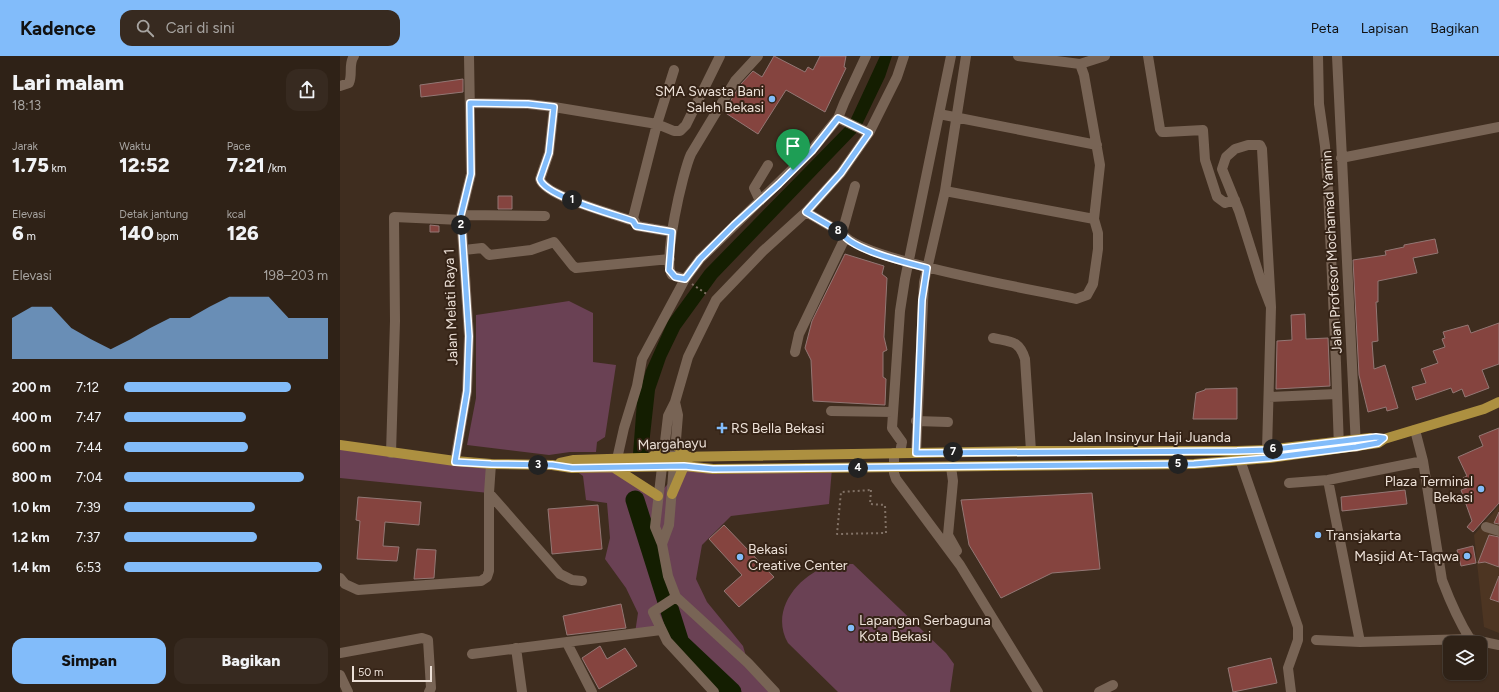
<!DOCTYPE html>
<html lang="id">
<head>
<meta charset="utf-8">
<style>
  body { margin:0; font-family:Figtree,sans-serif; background:#372a20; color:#f1f3f6; height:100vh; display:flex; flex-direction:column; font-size:15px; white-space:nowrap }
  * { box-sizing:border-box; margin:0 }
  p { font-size:13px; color:#a7a4a1 }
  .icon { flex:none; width:22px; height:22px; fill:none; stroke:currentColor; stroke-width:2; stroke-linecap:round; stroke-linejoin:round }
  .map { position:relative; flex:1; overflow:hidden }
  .drawer { display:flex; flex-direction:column; background:#2f2217; width:340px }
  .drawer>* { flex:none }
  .buttons { position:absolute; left:1103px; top:580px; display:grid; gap:8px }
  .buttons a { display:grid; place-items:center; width:44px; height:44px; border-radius:8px; background:#2f2217; box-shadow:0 1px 3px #0004,0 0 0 1px #4a3f36; font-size:20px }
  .scale { position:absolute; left:12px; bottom:10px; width:80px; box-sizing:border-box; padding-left:4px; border:2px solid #ece0d7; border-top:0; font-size:11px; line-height:14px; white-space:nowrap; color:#ece0d7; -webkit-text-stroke:3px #352316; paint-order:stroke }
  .pin { position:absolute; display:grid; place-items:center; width:34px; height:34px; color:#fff; margin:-41px -17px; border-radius:50% 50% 50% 0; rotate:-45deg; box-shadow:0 0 4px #0007 }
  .pin .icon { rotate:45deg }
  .km { position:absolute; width:20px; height:20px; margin:-10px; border-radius:50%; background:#222; color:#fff; font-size:11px; line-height:20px; text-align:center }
  .round { display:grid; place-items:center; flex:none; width:42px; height:42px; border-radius:12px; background:#372a20 }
  .summary { display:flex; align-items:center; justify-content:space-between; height:68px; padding:0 12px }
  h1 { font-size:22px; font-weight:800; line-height:30px }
  .stats { display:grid; grid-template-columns:repeat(3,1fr); gap:6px; height:68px; padding:4px 12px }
  .stats div { display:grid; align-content:center }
  .stats b { font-size:20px; font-weight:800 }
  .stats small { font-size:11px; font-weight:400 }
  .stats p { font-size:11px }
  .chart { height:112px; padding:8px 12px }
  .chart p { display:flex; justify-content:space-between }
  .chart svg { width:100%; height:72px; margin-top:4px; fill:#82bcfa; opacity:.7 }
  .button { display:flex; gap:8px; margin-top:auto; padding:8px 12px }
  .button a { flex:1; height:46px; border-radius:12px; background:#82bcfa; color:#111; font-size:16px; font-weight:800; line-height:46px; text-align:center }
  .button a+a { background:#372a20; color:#f1f3f6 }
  ul { padding:0 12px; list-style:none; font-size:13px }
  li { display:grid; grid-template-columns:64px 48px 1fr; align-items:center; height:30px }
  li i { height:10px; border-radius:5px; background:#82bcfa }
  header { display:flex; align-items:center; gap:24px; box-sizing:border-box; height:56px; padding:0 20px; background:#82bcfa; color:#111 }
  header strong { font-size:19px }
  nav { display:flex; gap:22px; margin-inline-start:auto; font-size:14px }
  .search { width:280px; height:36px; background:#372a20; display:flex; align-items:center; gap:10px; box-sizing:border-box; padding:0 14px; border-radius:12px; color:#a7a4a1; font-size:15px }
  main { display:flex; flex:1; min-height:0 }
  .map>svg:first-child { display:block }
</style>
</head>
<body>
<header>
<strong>Kadence</strong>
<div class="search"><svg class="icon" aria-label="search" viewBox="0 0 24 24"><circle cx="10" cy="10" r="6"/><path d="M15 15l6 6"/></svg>Cari di sini</div>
<nav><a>Peta</a><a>Lapisan</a><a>Bagikan</a></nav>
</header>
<main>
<section class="drawer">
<div class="summary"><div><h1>Lari malam</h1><p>18:13</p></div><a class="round"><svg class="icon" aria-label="share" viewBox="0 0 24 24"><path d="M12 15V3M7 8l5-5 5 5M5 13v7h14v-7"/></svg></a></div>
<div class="stats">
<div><p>Jarak</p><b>1.75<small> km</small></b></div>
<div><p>Waktu</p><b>12:52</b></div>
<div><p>Pace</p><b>7:21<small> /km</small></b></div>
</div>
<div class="stats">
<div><p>Elevasi</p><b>6<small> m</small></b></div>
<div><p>Detak jantung</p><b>140<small> bpm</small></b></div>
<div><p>kcal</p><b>126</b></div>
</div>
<div class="chart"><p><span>Elevasi</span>198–203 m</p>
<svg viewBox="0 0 160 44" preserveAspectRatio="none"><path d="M0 44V19L10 12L20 12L30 25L40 32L50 38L60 32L70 25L80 19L90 19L100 12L110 6L120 6L130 6L140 19L150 19L160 19V44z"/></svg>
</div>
<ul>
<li><b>200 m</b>7:12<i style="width:82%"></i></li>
<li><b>400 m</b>7:47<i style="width:60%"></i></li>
<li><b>600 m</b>7:44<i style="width:61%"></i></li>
<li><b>800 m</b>7:04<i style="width:88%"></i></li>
<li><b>1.0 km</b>7:39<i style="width:64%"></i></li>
<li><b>1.2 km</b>7:37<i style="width:65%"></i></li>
<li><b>1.4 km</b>6:53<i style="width:97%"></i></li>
</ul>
<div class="button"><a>Simpan</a><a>Bagikan</a></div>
</section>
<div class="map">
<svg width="1159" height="636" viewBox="0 0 1159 636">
  <rect width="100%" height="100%" fill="#3f2d1f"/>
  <path fill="#4d3522" d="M1159,450v127l-15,-6 -10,-92z"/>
  <path fill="#6a4154" d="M229,245l24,12v49l23,3 -11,72 -8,5 -1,10h-26l-21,3 -82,-10 9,-47v-83z
    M0,389l151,19 -2,29 -149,-15z
    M344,410l148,2 -3,36 -98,12 -29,29 -6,34 11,23 36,44 5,17 27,29h-61l-53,-62 -26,3 3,-20 -12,-25 -21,-29 5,-21 -3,-35 -21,-3 -3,-24 -11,-8 41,-1 45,28z
    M513,508l93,89 8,11 -4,28h-112l-50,-49c-19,-33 11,-69 43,-78 7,-2 15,-1 22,-1z"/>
  <path fill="#141e01" d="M540,0h12l-7,21 -25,52 -143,149 -37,51 -14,29 -11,32 -7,64h-15l4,-52 9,-32 22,-49 37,-51 144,-147z"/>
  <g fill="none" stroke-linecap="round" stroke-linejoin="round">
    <path stroke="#141e01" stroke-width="19" d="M295,444l45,143 52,49"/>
  </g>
  <path fill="#85443f" stroke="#937774" d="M434,0l31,16 3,-5 5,3 7,-14h26l-2,11 2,1 -21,44 -39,-22 -28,44 -34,-22 16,-27 13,-14 9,6z
    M123,23v13l-42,5 -1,-12z
    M158,140h14v13h-14z
    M90,169l9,1v6h-9z
    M1095,183l3,14 -25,5 4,15 -39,8v21h-2l2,39 -6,1 2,27 11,-4 13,43 -11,3 -1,-4 -18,5 -9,-37 -6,-115 33,-5 -1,-4 19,-4v-2z
    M505,198l39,12 -2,8 5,4 -3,59 3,13 -4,2v25l3,2 -1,26 -72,-4 -2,-41 -6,-12 7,-27z
    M965,258l1,25 22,-1 2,48 -54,3 1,-48 15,-1 -1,-25z
    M1159,267v41l-17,6 7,18 -24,9 -3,-8 -9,4 -2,-5 -35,12 -4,-13 14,-4 -5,-14 17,-6 -5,-12 12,-4 -3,-8 3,-1 -2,-6 25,-7 3,8z
    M897,332v31h-44l3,-26 9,-3v-1z
    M1159,372v75l-26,29 -6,-5 5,-6 -11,-31 6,-2 -4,-10 4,-2 -9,-19 25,-11 -4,-10z
    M1065,434l2,14 -65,7 -1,-14z
    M752,437l8,76 -48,4 -51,25 -32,-53 -8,-45z
    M18,441l63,5 -2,23 -34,-3 -2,24 16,1 -2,14 -40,-2 3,-38 -4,-1z
    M258,449l4,44 -50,5 -4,-45z
    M1159,456v12l-5,-1z
    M384,469l50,52 -35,30 -15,-16 18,-16 -33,-36z
    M1149,479l10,2v30l-14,-5 -7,1z
    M1133,490l3,17 -15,3 -4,-16z
    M77,493l19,1 -2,28 -20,1z
    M1159,520v26l-9,-3z
    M281,548l5,24 -59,7 -4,-19z
    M260,590l7,13 18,-11 12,18 -38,23 -17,-31z
    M931,602l6,25 -44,9 -5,-24z"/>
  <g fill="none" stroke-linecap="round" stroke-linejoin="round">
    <path stroke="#827266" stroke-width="2" stroke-dasharray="2 3" stroke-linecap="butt" d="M352,228l16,11
      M531,434l-1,14 15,1 1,28 -49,1 4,-42z"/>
    <path stroke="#786455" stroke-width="10" d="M808,0l12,73 2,3h4l37,-2 2,30 12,37 8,6 10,-3
      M978,0l1,48 6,42 3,44 8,173 3,85
      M997,0l19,391
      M740,8l25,-8
      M0,30l9,-3c4,-9 -1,-19 5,-27
      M130,47l58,1 26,3 103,17 17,7h6l6,-6 34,-69
      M214,51l-5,46 -9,26c4,17 76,36 93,42
      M599,58l158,31
      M498,62l31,15
      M1001,102l158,-31
      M605,135l149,28
      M420,145l-6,-13 14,-23
      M466,156l36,21c16,27 195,57 234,66l11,-4 6,-11 5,-35v-16l-4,-14 6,-54 -16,-90 -4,-11 -62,-8
      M121,159l84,1
      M332,176l-35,-6 -4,-8 24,-94 17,-54
      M502,177l13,-47
      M124,194l18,-2 7,7 42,-5 23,-8 19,24 3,2 94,-9
      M345,223l-13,-4c-10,-13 11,-104 19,-121l44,-73 23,-25
      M653,282c18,4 26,2 32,21l6,92
      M455,296l4,-18 46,-96
      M929,341l67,-3
      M491,355l62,1
      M576,365l32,1
      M1075,374l8,31 19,119c8,21 16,40 28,59l29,6
      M51,397l4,-132 -1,-104 67,3
      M554,397v20l2,6 64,86 78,127
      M560,397l2,-11 -10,-14 8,-117 5,-32 46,-223
      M576,397l8,-171 21,-91 21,-135
      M929,402l-2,-8 4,-143 -10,-26 -22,-70 -17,-42 4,-12 9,-8 13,-4h12l2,4 9,158
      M277,403l7,-31 13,-42 5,-27 43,-80 15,-20 111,-108 27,-33 6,-15 22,-47
      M900,404l58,167v13l-10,28 3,24
      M115,405l12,-70 2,-55 -8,-121 10,-41 -2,-118
      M611,411l2,14 -5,54 9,16
      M988,424l32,162
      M949,427l39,-3 95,-19
      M149,437l71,81 12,6 10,1
      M1146,471l13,4
      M322,488l7,-19 9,-110 -3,-13
      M0,522l5,6 13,6 123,-9 6,-4 2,-6v-78l2,-29
      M336,541l-23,15 14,29 47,51
      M976,584l44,2 110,-3
      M227,587l25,49
      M176,592l6,44
      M0,597l82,-15 6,2 3,48 -2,4
      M132,598l189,-24
      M0,619l8,17
      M435,636l-27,-29 -72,-66 -8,-21 -6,-32 -7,-17 13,-111 7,-14 13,-45 28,-57 47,-49 43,-39 35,-39 28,-40 28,-56 7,-21
      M759,636l14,-7"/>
    <path stroke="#ad9040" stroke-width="10" d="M0,389l115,16 36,3 61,1 20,3 112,-2 29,3 481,-5 75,-6 109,-15 6,-4 100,-30 15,-7
      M336,389l10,11
      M310,403l14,-13
      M220,407l14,-3 101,-3 356,-6h206l30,-1 103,-12
      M273,411l45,29
      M332,438l12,-28"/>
  </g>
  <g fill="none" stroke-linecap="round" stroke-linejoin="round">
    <g stroke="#fff" stroke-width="8">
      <path id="route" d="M130,47l58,1 26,3 -5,46 -9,26c4,17 76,36 93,42l3,5 36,6 -3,38 6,7 10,2 15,-20 34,-34 45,-41 33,-33 26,-33 31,15 -28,40 -35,39 36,21c9,17 66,30 85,35l-5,32 -6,153 321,-2 31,-1 108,-13 8,1 -6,5 -22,4 -87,11 -75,6 -481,5 -29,-3 -112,2 -20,-3 -61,-1 -36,-2 12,-71 2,-55 -8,-121 10,-41z"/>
    </g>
    <use href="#route" stroke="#82bcfa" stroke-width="5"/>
  </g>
  <g fill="#82bcfa" stroke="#352316" stroke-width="1.5">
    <circle cx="432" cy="43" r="4"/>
    <path d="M380 366h4v4h4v4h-4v4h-4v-4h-4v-4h4z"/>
    <circle cx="1141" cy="433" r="4"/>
    <circle cx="978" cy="479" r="4"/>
    <circle cx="1127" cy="500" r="4"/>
    <circle cx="400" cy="501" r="4"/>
    <circle cx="511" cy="572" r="4"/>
  </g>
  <g text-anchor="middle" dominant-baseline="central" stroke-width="4" stroke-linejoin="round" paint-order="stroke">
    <g font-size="14" fill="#ece0d7" stroke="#352316" text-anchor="start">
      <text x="424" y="35" text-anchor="end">SMA Swasta Bani<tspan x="424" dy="16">Saleh Bekasi</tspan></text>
      <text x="391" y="372">RS Bella Bekasi</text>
      <text x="1133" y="425" text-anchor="end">Plaza Terminal<tspan x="1133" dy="16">Bekasi</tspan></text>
      <text x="986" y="479">Transjakarta</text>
      <text x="408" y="493">Bekasi<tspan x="408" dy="16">Creative Center</tspan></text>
      <text x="1119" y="500" text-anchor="end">Masjid At-Taqwa</text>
      <text x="519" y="564">Lapangan Serbaguna<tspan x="519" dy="16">Kota Bekasi</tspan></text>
    </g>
    <g font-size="14" fill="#ece0d7" stroke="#352316">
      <text transform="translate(992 196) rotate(-93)">Jalan Profesor Mochamad Yamin</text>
      <text transform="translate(111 251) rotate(-92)">Jalan Melati Raya 1</text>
      <text x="810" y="381">Jalan Insinyur Haji Juanda</text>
      <text transform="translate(332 388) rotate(-2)">Margahayu</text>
    </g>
  </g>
</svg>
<div class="buttons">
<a><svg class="icon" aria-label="layers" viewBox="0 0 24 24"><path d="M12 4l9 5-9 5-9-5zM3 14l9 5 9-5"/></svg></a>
</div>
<div class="scale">50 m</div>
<div class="pin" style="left:453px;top:114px;background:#1e9e55"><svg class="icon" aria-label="arrive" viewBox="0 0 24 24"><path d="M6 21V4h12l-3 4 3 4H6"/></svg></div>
<b class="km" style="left:232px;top:144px">1</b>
<b class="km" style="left:121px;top:169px">2</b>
<b class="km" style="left:198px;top:409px">3</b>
<b class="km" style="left:518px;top:412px">4</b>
<b class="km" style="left:838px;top:408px">5</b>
<b class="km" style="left:933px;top:393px">6</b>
<b class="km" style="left:613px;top:396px">7</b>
<b class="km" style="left:498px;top:175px">8</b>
</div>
</main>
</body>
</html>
